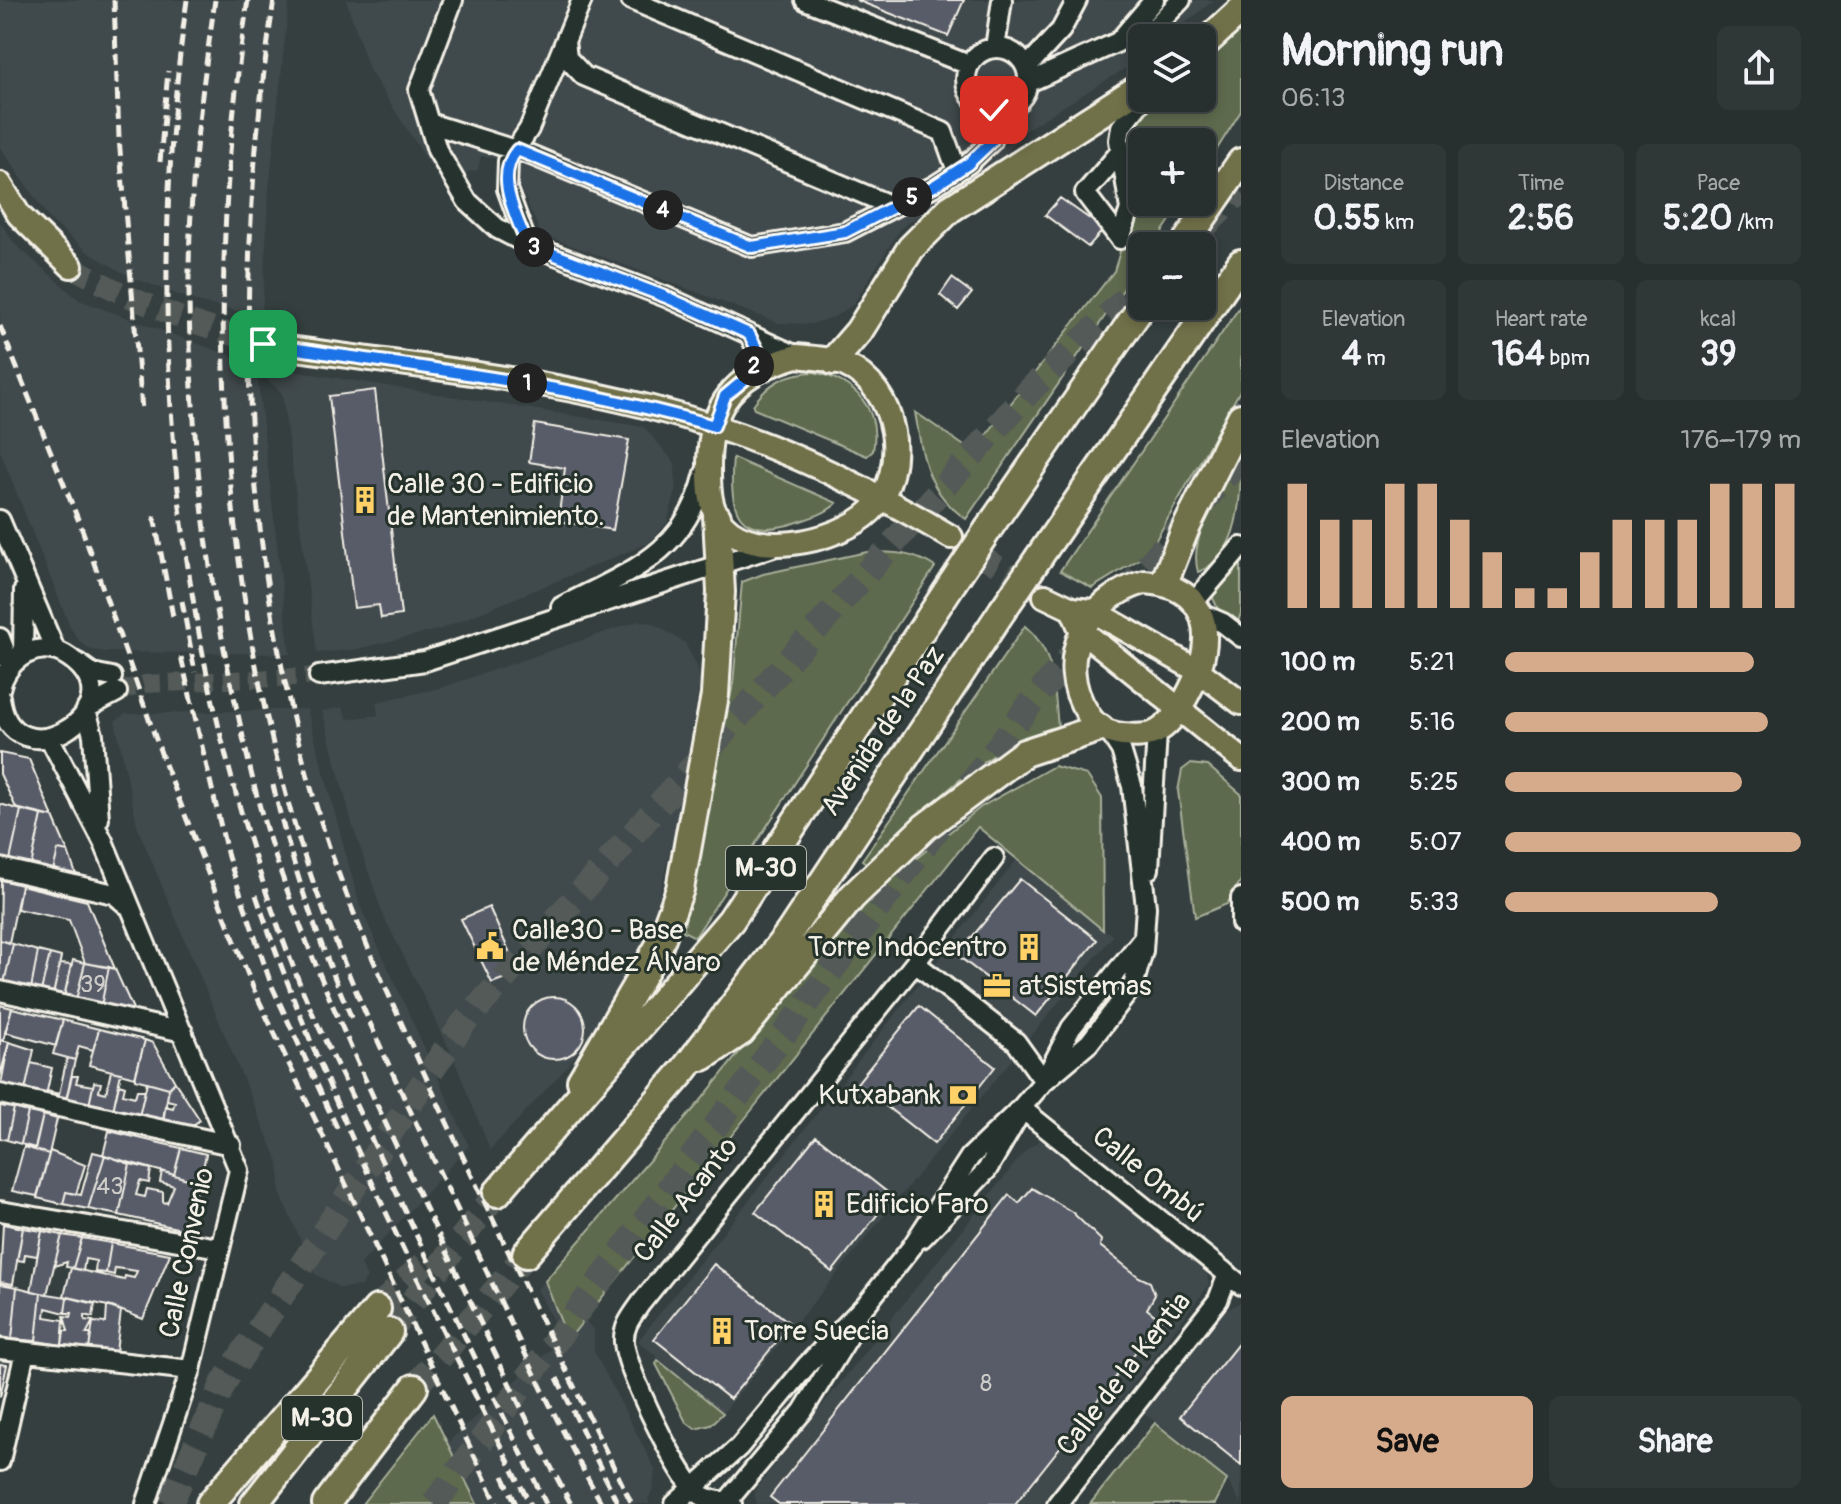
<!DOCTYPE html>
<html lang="en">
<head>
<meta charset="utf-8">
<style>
  body { margin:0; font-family:Pangolin,sans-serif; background:#303737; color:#f1f3f6; height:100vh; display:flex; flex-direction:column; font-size:30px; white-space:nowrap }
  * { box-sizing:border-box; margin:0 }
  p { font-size:26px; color:#a5a9aa }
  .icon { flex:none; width:44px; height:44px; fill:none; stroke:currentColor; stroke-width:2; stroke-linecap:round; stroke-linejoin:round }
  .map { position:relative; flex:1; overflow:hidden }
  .details { display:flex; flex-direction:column; background:#282f2f; width:600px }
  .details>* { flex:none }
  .fabs { position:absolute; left:1128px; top:24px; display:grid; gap:16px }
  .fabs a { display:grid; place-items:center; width:88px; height:88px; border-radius:12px; background:#282f2f; box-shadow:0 4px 12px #0003,0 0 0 2px #444a4b; font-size:40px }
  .pin { position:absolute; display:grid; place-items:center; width:68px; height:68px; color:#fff; margin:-34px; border-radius:16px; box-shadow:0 4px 12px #0006 }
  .km { position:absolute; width:40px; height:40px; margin:-20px; border-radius:50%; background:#222; color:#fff; font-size:22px; line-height:40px; text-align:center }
  .round { display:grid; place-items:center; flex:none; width:84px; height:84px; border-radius:12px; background:#303737 }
  .summary { display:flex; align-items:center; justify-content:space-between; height:136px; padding:0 40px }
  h1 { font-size:44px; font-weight:800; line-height:60px }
  .metrics { display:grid; grid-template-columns:repeat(3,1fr); gap:12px; height:136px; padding:8px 40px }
  .metrics div { display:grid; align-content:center; border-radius:12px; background:#303737; text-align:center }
  .metrics b { font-size:34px; font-weight:800 }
  .metrics small { font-size:22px; font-weight:400 }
  .metrics p { font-size:22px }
  .chart { height:224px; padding:16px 40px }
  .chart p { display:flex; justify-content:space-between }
  .chart svg { width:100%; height:144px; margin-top:8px; stroke:#d6ab8b; stroke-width:6 }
  .primary-button { display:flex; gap:16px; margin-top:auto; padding:16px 40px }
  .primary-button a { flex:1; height:92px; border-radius:12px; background:#d6ab8b; color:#111; font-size:32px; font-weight:800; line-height:92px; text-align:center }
  .primary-button a+a { background:#303737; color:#f1f3f6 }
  ul { padding:0 40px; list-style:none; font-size:26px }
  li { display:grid; grid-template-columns:128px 96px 1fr; align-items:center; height:60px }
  li i { height:20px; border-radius:10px; background:#d6ab8b }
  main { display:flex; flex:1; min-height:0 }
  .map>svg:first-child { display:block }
</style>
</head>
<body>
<main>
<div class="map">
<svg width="1241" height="1504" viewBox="0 0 1241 1504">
  <rect width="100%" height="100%" fill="#353f3f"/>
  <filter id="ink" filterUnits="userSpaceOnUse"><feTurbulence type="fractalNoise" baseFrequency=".0125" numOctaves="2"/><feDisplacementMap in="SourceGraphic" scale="16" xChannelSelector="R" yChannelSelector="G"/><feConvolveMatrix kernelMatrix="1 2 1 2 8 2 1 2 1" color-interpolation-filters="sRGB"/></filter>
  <g filter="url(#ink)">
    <path fill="#40484c" d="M0,0h289l-20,190 -7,126 -61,-13 -71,-26 -42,-25 -38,-32 -50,-73z
      M346,0h868l-47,38h-25l-3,22 -112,69 -28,32 -98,67 -48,77 -19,12 -23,7 -33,-1 -237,-89 -33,-73 -27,-5 -3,14 -17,4 -15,16 -77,-120z
      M0,221l14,22 65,57 177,65 34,289 -186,-2 -13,-2 -11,-8 -10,-15 -70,-176z
      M262,366l382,61 31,36 1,28 -9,32 -18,20 -208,86 -88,21 -36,3 -35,-260 -21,-19z
      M638,621l15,2 32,20 12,23 3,12 -17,114 -30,133 -36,69 -49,72 -78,84 -39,-98 -68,-137 -30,-88 -31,-116 20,-4 6,12 30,-4 -2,-13 64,-14z
      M307,709l53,197 109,240 -108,118 6,14 -6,8 -21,2 -25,-14 -35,-81 -1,-29 -141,-335 -23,-108 10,-7z
      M1018,858l95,78 -390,477 -85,-72z
      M1040,1140l8,2 159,132 2,11 -167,219h-285l-3,-10 4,-8 267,-335z
      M545,1281l22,58 18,-19 9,10v21l61,118 -2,21 -5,9 2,5h-173l-30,-61 115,-104 -25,-50z
      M1241,1302v202l-14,-24 -85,-69 81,-99z"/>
    <path fill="#5d6b4d" stroke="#a8ae9a" stroke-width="2" d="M1241,31v80l-39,62v-31h-60v60h40l-29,44h-11v16l-176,257c-40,-28 -43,-61 -51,-107l58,40 141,-181 21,-68 -4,-76 25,-29h46v-38z
      M1241,305v84l-88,156 -12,13 -49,30 -32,-17z
      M814,372c41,9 67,36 59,79l-6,5 -113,-47 -1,-4c16,-23 34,-32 61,-33z
      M1241,451c0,44 0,105 -43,121 -11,-37 27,-88 43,-121z
      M733,458l104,45c-10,10 -25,14 -39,19 -61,20 -70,-11 -65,-64z
      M867,552c26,0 46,0 68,15l-240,370 -12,-6 50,-247 9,-102 21,-8z
      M1241,561v52l-4,11 -17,-11 -9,-19z
      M1025,626c31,25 29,64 33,101 -76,18 -134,86 -188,139l-8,-6z
      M1190,764l18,2 33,28v86l-14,24 -32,13 -17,-126 4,-21z
      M1054,766l33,9 15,23 1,132 -125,-103 -410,513 -23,-59 153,-177 157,-197 126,-100z
      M658,1360l65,53 -12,12 -16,4 -9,-7 -30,-58z
      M433,1414l44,90h-115z
      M1155,1423l72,57 -12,24h-125z"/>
    <path fill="#585c69" stroke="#f4f1e8" stroke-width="2" d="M856,0h108l-16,36z
      M1060,198l44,31 -16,18 -43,-32z
      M952,278l20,15 -14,17 -18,-15z
      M375,390l26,225 -20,3 -2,-13 -25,3 -25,-212z
      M535,424l94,16 -16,90 -55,-9 7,-53 -36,-6z
      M0,753l29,6 24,58 -37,-9 -16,-34z
      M0,804l21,6 -11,50 -10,-2z
      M21,810l21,5 -11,51 -21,-6z
      M42,815l11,2 15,35 -10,-2 -5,21 -22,-5z
      M58,850l10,2 9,25 -24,-6z
      M1020,879l77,61 -61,76 -79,-61z
      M1,880l20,5 -12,58 -9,-3z
      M21,885l66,16 28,68 -30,-6 -16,-43 -52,-11z
      M489,907l30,66 -27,10 -31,-64z
      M0,940l13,4 -9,39 -4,-1z
      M13,944l25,7 -7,38 -27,-6z
      M38,951l12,3 -9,37 -10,-2z
      M50,954l11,3 -8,38 -12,-4z
      M73,960l12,3 -9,37 -12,-3z
      M85,963l24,4 -8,39 -25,-6z
      M60,964l11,1 -7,32 -11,-2z
      M109,967l6,2 18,40 -6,4 -26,-7z
      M523 1028a31 31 0 1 1 62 0a31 31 0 1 1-62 0Z
      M0,1005l12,3 -9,33 -3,-1z
      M919,1006l76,61 -61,77 -77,-61z
      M12,1008l51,12 -7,26 -51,-14z
      M63,1020l36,9 -6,21 -14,-4 -4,14 -22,-6z
      M99,1029l46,11 -10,37 -46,-12z
      M0,1040l9,2 -9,34z
      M145,1040l8,3 22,39 -6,6 -34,-9z
      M9,1042l25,8 -10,45 -24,-6z
      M67,1058l8,2 -10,44 -20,-4 2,-9 12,3z
      M31,1063l21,5 -7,32 -21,-5z
      M111,1071l10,2 -9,42 -24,-5 6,-28 7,1 -2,8 7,2z
      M72,1076h6l-2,7 17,3 -5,24 -23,-6z
      M147,1082l22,6 -7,39 -24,-6z
      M175,1082l25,38 -17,12 -21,-5 3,-21 8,2 2,-6 -8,-2 2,-12z
      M119,1084l6,2 -2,8 12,3 2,-7h8l-7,31 -26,-6z
      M0,1106l14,2 -7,32 -7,-2z
      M14,1108l14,4 -7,32 -14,-4z
      M28,1112l15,3 -8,33 -14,-4z
      M43,1115l14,4 -8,35 -14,-4z
      M109,1131l72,17 -7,27 -71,-20z
      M816,1136l76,60 -60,76 -77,-60z
      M24,1147l25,7 -12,42 -25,-5z
      M181,1148l25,6 -6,29 -26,-8z
      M50,1151l35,14 -9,29 -10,-2 -3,12 -26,-6z
      M93,1152l12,3 -17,54 -25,-5 3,-12 15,3z
      M105,1155l25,9 -11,51 -31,-6z
      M130,1164l21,5 -2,14 -9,-2 -4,14 9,2 2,-8 16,3v10l4,1 7,-17 -14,-4 2,-11 38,12 -19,46 -62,-14z
      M1032,1188l40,24 29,28 -1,6 39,31 11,5 5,13 -8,14 14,11 -146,184h-236l-9,-7 239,-302 10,8z
      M3,1224l20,4 -10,56 -13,-2z
      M23,1228l19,3 -5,25 -12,-2 -1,7 -7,-1z
      M42,1231l20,4 -15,59 -16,-3z
      M62,1235l20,3 -9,30 -7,-1 1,-5 -13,4z
      M82,1238l29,5 -5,30 -11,-1 1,-11 -11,-2 -2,12 -10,-3z
      M111,1243l59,11 -27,65 -31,-12 -48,-11 7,-28 53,12 1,-4 9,2 3,-7 -22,-3 -1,7 -8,-2z
      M714,1264l77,60 -61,75 -76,-60z
      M0,1284l17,3 -5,52 -12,-2z
      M17,1287l24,6 -5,48 -24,-2z
      M41,1293l26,4 -2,16 -19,-5 -1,9 19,3 -2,25 -26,-4z
      M67,1297l28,7 -2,13 -8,-2v5l8,1 -7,13h5l-2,15 -27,-4 2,-14h4l-4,-15 7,1 1,-4h-7z
      M107,1306l14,5 -5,41 -27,-3 4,-27 13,1z
      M1241,1340v125l-61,-49z
      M0,1364l7,1 -7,32z"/>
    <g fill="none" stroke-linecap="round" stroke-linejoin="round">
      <path stroke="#525a58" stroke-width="18" stroke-dasharray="18 9" stroke-linecap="butt" d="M117,692l28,-8 174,-8"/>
      <path stroke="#525a58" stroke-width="22" stroke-dasharray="22 11" stroke-linecap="butt" d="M71,266c64,38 121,57 192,78
        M951,537l94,59"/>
      <path stroke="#525a58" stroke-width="26" stroke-dasharray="26 13" stroke-linecap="butt" d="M1203,227l38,-36
        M1122,596l119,-138
        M377,1309l54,-52
        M389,1332l108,-139
        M414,1388l112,-134
        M170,1504l54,-122 238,-357 571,-638 109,-103
        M434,1504l596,-800 57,-66"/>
      <g stroke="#f4f1e8" stroke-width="24">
        <path id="minor" d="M453,0l-34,90 18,60 30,51 31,28 29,15 -20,-55 1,-28 21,-32 53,-129
          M631,0l312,132 14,39
          M805,0l164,65
          M1124,40l32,-14 25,-26
          M565,41l2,17 17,18 308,130
          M995,48l7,-48
          M966 79a31 31 0 1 1 62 0a31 31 0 1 1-62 0Z
          M1026,68l35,-38 16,-30
          M1027,83l91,-41 36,-42
          M429,123l102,32 221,92 93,-15 89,-46 34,-22 24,-23 2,-31
          M1120,239l10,-30 -11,-69 2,-13 23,-29
          M1120,239l-35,-46 36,-42
          M527,244l139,53 131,59
          M749,376l8,-27 -8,-15
          M0,520l55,130
          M1194,602l47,-55
          M561,607c67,-35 125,-53 144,-134
          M1202,614l21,9 18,14
          M0,638l10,26
          M23,654l1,-64
          M78,663l14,10 20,4
          M319,676l106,-15 354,-116
          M0,689c7,-32 41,-52 70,-31 72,51 -60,129 -70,39
          M87,708l30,-16
          M86,710l7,25 6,84
          M50,739l53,102 136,329 -48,200 -45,134
          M0,868l114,26 13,11
          M1149,869l8,-137
          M1241,898v25
          M915,963l79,-105
          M0,991l183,41
          M1047,1075l24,-47 71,-88
          M0,1094l231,51
          M1021,1108l220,177
          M0,1211l219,37
          M922,1238l65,-68 32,-55
          M0,1349l191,21
          M0,1461l25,-109
          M675,1504l64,-57 68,-82 61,-63 43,-54 59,-91 51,-49 23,-27 45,-38 44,-57 10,-35 3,-44 -14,-121 -11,-36 -11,-17
          M725,1504l78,-93 52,-85
          M732,1504c-12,-4 -26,-3 -35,-12 -20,-18 -71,-123 -73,-150 -1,-16 8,-26 17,-39l274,-340 101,79 28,39
          M1057,1504l161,-204 10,-26"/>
      </g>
      <g stroke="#f4f1e8" stroke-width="28">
        <path id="major" d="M0,184l19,31 52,51
          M263,344c130,20 262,31 389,64 106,27 205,73 299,129
          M797,356c15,2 33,2 48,9 53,23 66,105 26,146 -32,31 -127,53 -154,5 -8,-14 -8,-32 -8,-47 -1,-66 27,-96 88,-113z
          M1145,582c65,4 72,56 46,106 -8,16 -17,33 -33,43 -10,6 -24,5 -35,4 -16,-2 -26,-7 -35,-21 -36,-55 -1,-117 57,-132z
          M1045,596l27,13 21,2 107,61 41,31
          M1072,609l9,21 160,129"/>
      </g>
      <g stroke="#f4f1e8" stroke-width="32">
        <path id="highway" d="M1202,46l39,-36
          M1183,246l58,-84
          M833,361l26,-30 52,-83 39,-39 192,-123
          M989,528l153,-222
          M1039,557l202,-294
          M1164,583l21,-53 56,-113
          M703,1057l38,-25 111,-135 73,-70 99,-74 76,-25
          M581,1081l78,-135 21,-57 35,-194 6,-103 -4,-75
          M497,1193l234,-273 222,-338
          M526,1254l158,-184 105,-137 213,-322
          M210,1504l167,-195
          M254,1504l135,-172
          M326,1504l88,-116"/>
      </g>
      <use href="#minor" stroke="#26332d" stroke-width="18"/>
      <use href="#major" stroke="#70704a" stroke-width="22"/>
      <use href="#highway" stroke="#70704a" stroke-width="26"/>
      <path stroke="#f4f1e8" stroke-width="5" stroke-dasharray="12 6" stroke-linecap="butt" d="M114,0l5,138 23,272
        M187,0c-47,327 -12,665 109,974 19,49 44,96 66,144 59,130 122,258 184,386
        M215,0c-14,96 -27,195 -26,292 1,138 16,275 46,409 11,49 21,99 37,146 46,138 110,270 173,401 41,85 80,173 126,256
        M248,0c-43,278 -32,562 49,833 41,133 105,260 165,386 45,95 88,193 140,285
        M274,0c-43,276 -35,557 48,825 27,86 66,168 103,250 66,144 137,287 207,429
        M160,162l8,-91
        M0,326l82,203 81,230 91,231 243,514
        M154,516l20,106
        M182,601l13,71
        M181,657l47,200 43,127 67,146
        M273,785c19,82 47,162 81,238
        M256,895c71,210 174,411 274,609
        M557,1378l61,126
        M503,1476l13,28"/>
      <g stroke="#f4f1e8" stroke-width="32" stroke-linecap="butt">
        <path id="highway-bridge" d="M953,582l36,-54
          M1002,611l37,-54"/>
      </g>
      <use href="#highway-bridge" stroke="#70704a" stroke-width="26"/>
    </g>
  </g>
  <g fill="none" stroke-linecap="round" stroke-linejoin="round" filter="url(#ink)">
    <g stroke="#fff" stroke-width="16">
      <path id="route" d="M263,344c152,23 303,39 451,82l11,-30 24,-20 7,-13 1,-14 -8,-15 -83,-37 -139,-53c-11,-29 -33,-67 -10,-94l235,97 93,-15 89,-46 34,-22 24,-23 2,-31"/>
    </g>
    <use href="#route" stroke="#1a73e8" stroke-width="10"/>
  </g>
  <defs>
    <g id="building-bare" transform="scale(2.16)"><path d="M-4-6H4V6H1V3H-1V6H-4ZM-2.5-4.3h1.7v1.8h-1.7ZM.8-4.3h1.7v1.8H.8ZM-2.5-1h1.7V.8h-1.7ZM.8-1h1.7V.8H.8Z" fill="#ffd166" stroke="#26332d" stroke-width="2.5" paint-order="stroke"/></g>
    <g id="civic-bare" transform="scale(2.16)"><path d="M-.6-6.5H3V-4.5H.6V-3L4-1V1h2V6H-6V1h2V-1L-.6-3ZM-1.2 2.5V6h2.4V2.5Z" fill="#ffd166" stroke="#26332d" stroke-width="2.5" paint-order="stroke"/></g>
    <g id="office-bare" transform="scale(2.16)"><path d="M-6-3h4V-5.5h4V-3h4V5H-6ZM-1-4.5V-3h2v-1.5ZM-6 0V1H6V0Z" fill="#ffd166" stroke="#26332d" stroke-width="2.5" paint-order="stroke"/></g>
    <g id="bank-bare" transform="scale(2.16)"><path d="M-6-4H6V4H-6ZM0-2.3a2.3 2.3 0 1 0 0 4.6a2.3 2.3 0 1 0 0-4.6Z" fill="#ffd166" stroke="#26332d" stroke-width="2.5" paint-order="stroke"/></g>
  </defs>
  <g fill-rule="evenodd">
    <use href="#building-bare" x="365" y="500"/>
    <use href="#civic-bare" x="490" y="946"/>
    <use href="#building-bare" x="1029" y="947"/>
    <use href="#office-bare" x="997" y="986"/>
    <use href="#bank-bare" x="963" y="1095"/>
    <use href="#building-bare" x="824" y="1204"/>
    <use href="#building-bare" x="722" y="1331"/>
  </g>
  <g text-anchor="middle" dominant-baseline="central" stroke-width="6" stroke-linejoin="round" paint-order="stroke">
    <g font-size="24" fill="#cdccc8">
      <text x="93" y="984">39</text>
      <text x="110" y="1186">43</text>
      <text x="986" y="1383">8</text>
    </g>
    <g fill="#26332d" stroke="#b6b8b0" stroke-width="2">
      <rect x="726" y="846" width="80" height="44" rx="6"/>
      <rect x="282" y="1396" width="80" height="44" rx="6"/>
    </g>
    <g font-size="26" font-weight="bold" fill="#f4f1e8">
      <text x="766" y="868">M-30</text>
      <text x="322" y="1418">M-30</text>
    </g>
    <g font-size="28" fill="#f4f1e8" stroke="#26332d" text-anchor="start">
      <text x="387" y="484">Calle 30 - Edificio<tspan x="387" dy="32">de Mantenimiento.</tspan></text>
      <text x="512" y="930">Calle30 - Base<tspan x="512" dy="32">de Méndez Álvaro</tspan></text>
      <text x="1007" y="947" text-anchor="end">Torre Indocentro</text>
      <text x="1019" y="986">atSistemas</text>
      <text x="941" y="1095" text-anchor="end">Kutxabank</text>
      <text x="846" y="1204">Edificio Faro</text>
      <text x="744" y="1331">Torre Suecia</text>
    </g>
    <g font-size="28" fill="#f4f1e8" stroke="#26332d">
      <text transform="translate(883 731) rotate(-56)">Avenida de la Paz</text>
      <text transform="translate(1148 1175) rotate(39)">Calle Ombú</text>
      <text transform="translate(686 1200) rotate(-52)">Calle Acanto</text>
      <text transform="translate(187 1253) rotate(-78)">Calle Convenio</text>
      <text transform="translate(1124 1374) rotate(-52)">Calle de la Kentia</text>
    </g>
  </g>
</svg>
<div class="fabs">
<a><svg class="icon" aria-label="layers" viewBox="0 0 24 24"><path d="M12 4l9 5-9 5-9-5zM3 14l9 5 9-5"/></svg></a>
<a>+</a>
<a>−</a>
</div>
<div class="pin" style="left:263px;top:344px;background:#1e9e55"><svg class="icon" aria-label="arrive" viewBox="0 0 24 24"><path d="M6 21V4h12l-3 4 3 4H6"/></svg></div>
<div class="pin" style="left:994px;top:110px;background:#d93025"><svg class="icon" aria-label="check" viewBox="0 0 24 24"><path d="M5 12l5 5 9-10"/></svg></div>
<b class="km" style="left:527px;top:383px">1</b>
<b class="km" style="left:754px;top:366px">2</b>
<b class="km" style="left:534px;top:247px">3</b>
<b class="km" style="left:663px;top:210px">4</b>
<b class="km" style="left:912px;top:197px">5</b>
</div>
<section class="details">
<div class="summary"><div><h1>Morning run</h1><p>06:13</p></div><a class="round"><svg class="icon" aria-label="share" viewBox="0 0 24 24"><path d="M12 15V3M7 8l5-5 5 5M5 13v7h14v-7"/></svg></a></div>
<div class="metrics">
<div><p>Distance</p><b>0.55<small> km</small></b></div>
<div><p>Time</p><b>2:56</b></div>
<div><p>Pace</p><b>5:20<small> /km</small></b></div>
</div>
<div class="metrics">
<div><p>Elevation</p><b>4<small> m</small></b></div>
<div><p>Heart rate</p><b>164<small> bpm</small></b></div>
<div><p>kcal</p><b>39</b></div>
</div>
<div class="chart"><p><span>Elevation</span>176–179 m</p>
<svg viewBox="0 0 160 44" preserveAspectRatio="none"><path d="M5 44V6M15 44V17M25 44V17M35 44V6M45 44V6M55 44V17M65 44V27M75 44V38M85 44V38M95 44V27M105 44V17M115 44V17M125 44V17M135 44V6M145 44V6M155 44V6"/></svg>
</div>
<ul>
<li><b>100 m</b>5:21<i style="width:84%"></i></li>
<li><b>200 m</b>5:16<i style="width:89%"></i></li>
<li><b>300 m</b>5:25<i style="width:80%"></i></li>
<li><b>400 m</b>5:07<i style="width:100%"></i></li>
<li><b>500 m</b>5:33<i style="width:72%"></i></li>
</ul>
<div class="primary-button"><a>Save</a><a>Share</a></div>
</section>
</main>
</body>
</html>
